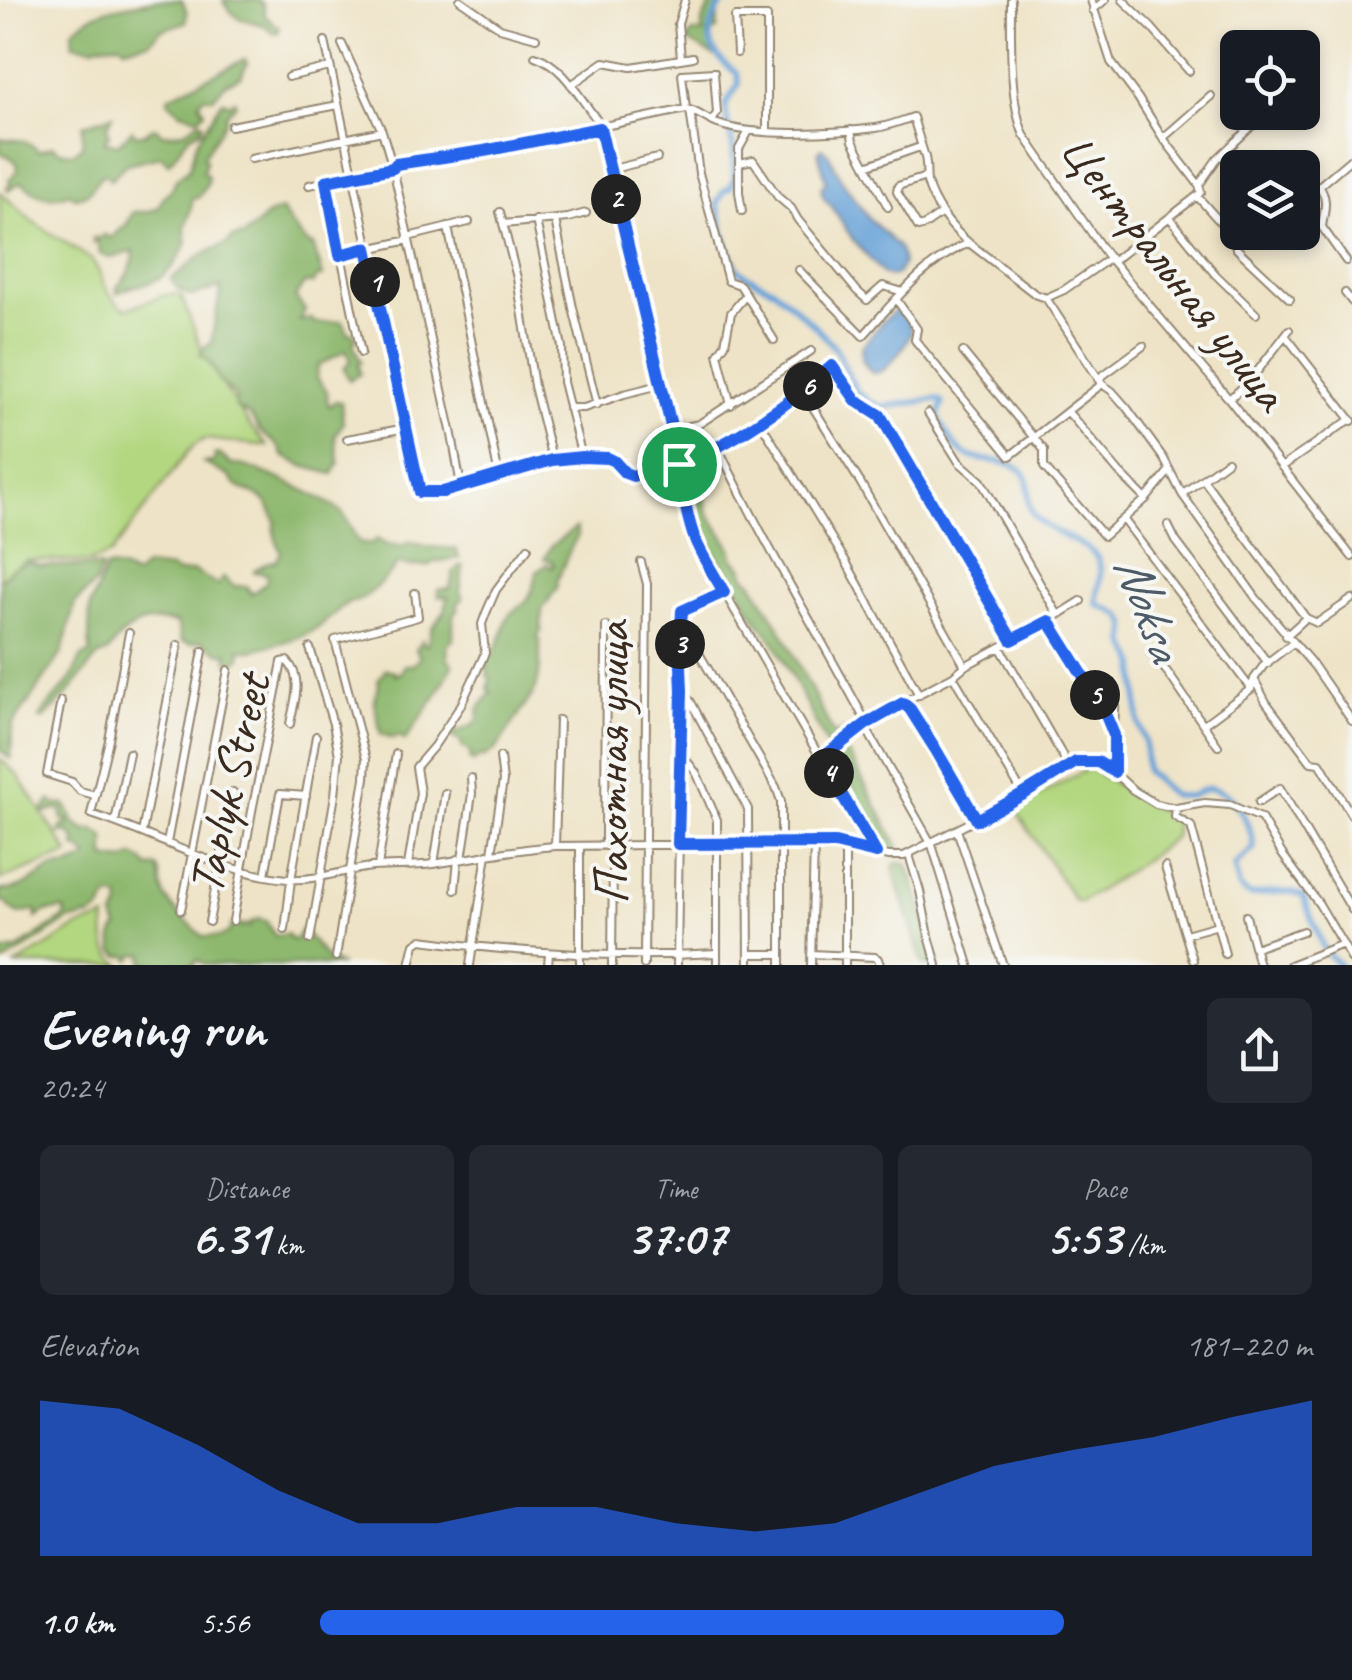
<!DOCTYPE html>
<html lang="en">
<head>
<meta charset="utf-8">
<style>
  body { margin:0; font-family:Caveat,sans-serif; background:#242831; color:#f1f3f6; height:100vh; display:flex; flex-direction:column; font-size:38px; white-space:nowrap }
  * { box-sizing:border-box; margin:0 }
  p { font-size:32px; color:#9ea1a6 }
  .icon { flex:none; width:55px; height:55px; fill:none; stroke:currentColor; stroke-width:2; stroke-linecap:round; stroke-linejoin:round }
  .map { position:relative; height:965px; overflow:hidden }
  .sheet { display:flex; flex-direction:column; background:#171b24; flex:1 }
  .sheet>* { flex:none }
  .buttons { position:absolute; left:1220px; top:30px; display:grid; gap:20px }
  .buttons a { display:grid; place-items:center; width:100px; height:100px; border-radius:15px; background:#171b24; box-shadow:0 5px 15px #0003; font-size:50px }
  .pin { position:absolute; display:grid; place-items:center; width:85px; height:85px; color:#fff; margin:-42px; border:5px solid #fff; border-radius:50%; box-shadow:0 2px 10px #0007 }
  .km { position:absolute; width:50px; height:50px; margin:-25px; border-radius:50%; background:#222; color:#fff; font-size:28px; line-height:50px; text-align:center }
  .round { display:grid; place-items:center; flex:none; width:105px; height:105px; border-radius:15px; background:#242831 }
  .overview { display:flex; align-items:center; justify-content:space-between; height:170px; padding:0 40px }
  h1 { font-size:55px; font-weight:600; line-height:75px }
  .metrics { display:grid; grid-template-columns:repeat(3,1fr); gap:15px; height:170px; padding:10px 40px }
  .metrics div { display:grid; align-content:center; border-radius:15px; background:#242831; text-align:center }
  .metrics b { font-size:50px; font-weight:600 }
  .metrics small { font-size:28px; font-weight:400 }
  .metrics p { font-size:28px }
  .chart { height:280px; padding:20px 40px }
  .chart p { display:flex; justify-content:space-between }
  .chart svg { width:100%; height:180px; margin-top:10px; fill:#2563eb; opacity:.7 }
  ul { padding:0 40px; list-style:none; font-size:32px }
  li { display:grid; grid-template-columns:160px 120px 1fr; align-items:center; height:75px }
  li i { height:25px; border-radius:12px; background:#2563eb }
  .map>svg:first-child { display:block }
</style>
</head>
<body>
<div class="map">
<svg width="1352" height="965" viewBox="0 0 1352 965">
  <rect width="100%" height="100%" fill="#f6f6f2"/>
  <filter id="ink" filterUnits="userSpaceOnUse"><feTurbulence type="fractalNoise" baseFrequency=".01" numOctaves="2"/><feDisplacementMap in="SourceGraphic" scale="20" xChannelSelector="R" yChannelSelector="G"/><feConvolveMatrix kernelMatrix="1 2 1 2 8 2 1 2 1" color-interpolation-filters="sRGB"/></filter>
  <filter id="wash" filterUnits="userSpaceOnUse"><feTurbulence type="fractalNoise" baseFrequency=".0048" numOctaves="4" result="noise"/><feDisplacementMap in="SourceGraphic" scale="40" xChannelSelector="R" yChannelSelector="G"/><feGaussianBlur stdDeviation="2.25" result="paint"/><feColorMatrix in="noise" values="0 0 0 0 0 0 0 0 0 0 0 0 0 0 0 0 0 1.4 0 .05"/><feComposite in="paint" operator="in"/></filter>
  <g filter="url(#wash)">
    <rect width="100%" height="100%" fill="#eee3c6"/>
    <path fill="#b3d780" stroke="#77804f" stroke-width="2.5" d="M0,192l32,29 60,39c15,21 8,30 32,48 20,-1 39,-18 57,-13l23,61 46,70 17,20 -62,-7 -9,5 -9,9 -76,101 -22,8 -62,-2 -17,10 -10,10z
      M0,759l18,16 51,79 -69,26z
      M1089,768l87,52 -2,17 -36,28 -57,37 -6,-1 -60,-92z
      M106,918c-3,23 -3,32 15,47h-105l60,-37z"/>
    <path fill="#8eb86e" stroke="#647146" stroke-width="2.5" d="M154,0h28l5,13 -1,9 -25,8 -11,12 -26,5 -3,-4 -23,2 -4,2 -21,-3v-14c30,-26 45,-22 81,-30z
      M223,0h35l5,4 2,12 14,11v5l-6,1c-16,-19 -34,-2 -50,-33z
      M714,0h13l-9,13 -1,17 -10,3 6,22 -27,-15 7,-7h9v-12z
      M245,59l2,4 -6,13 -15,7 -13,15 -9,-2 -5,6 6,9 -6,7 -18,-6 -13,-11 2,-5z
      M223,100l6,4 5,-4 2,4 -10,10v6l-23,37 3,4 -3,11 5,4 -1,9 -9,13h-6c1,19 -12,22 -5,45 -9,17 -19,35 -39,40 -11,3 -20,4 -31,10v-6c10,-10 17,-21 17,-36l-23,7 -11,-4 -2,-12 -5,1v-5h6l5,-3 7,3 16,-14 6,-12h14l11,-4 6,-12 8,-7 4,-10 13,-10 8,-28z
      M113,115l-6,11 2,9 -5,7 14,2 14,-14 4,5 11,-2 4,-5 6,1 5,5c14,-1 26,-1 36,-13l5,2 -3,7 -11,6 -20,27 -8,-7 -35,8 -16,16 -4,-7c-15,7 -10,23 -32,24l-5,-5c-19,10 -32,3 -48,-10l-13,8 -1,-3 3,-3 -1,-4 9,-10 -1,-7 -7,-6 -10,-4v-15c20,5 21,-3 39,13l14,-5 7,5 13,2 9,-7 1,-21z
      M281,210c10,13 16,25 29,35h3l10,31 -7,2 -2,5h-10l-9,14 10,13 -5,11 12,-2 2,4 29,-2 5,12h5l3,6 -3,5 8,18 -3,2 2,10 -11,6 -5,-11 7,-9 -5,-10 -28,16 -1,12 10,13 1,14 2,1 5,-5 6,1 2,21 -8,13 4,26 -6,12 -27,-7 -23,-11c-4,-14 -13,-15 -23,-25 -4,-4 -5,-11 -10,-15 -5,-4 -11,-5 -15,-10l1,-10 -18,-16c-2,-12 -8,-19 -18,-25l5,-9 6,-2 10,-57 -30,9 -14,-8 -5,-9 29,-24 27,-12 4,-5 12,-2 24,-21z
      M218,454l3,1 9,9c21,-1 92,33 110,47 10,8 10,24 22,33l10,-1 5,-4 8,5 17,2 8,-4 19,5 27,2 3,9 -26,4 -4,4h-23l-8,-3c-5,10 -31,34 -41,38 -3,1 -6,0 -8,1 -11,5 -23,23 -38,30 -19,10 -42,12 -59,19l-12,-2 1,8 -5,5h-8v-9h-8l-19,-12 -11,3 -9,-3 -4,-18c-34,-6 -51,2 -69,29l-11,5 -30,38 -23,24h-4c6,-16 22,-26 31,-41 5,-7 6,-15 12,-22l8,-2 -2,-12 1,-36 16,-38c10,-2 20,2 29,8l10,-10 26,3 8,4 15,-2 23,14 6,-8 11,9h13l4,8 15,-11 2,-9 -14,-2v-2l15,-8 7,-1 5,-8c-3,-10 -10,-21 -5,-30 -4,-9 -5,-17 -12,-23 -11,-11 -27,-7 -34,-23l-26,-14 8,-1 4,-3 -2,-4z
      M692,461l6,3 9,47 24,37 2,10 10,10 2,8 8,7 31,52 49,98 4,2 7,-5 2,6 -14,14 -4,-3 -53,-104 -18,-23 -38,-62 -18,-20 -17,-71 3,-5z
      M576,528l2,7c-9,14 -14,30 -21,46l1,5 -16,24 -1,22 -4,4 3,4v28l-4,21 -39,59 -12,9h-7l-4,5 -4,-2 1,-5 -4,-6 -4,-1 -3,-7 -12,-6 4,-6 5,3 15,-6 6,-6 1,-12 12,-15 -3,-5 3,-10 -4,-2 1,-5 -4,-12 5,-6 5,-1c8,-12 8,-18 12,-31 4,-10 11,-12 18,-18 7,-7 12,-21 13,-31l10,-8 5,4 2,-3 -3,-5 -7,-1 8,-14z
      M28,562l12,4h59l3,2 -7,16 -20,19 -13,50 -50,73 -1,33 -11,-9v-170l14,-13z
      M459,566h4l-3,26 3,7 -5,4v8l-5,3v26l-6,5 1,14 5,6 -17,31 -31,44 -6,-4 -6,2 -12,-4 -7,-33 5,-15 -1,-5 8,-12 8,2 2,4 5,-2 4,-8h8l7,-8 -4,-8 6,-9 3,6 2,-1 5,-17 13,-17 3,-14 -10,-1v-6l12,-1 3,-16z
      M842,747l10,13 50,94h-13l-56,-99z
      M50,800l5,4 11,1 9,18 9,7h10l11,7v21l19,3 10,-5 8,4 7,8 8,-1c6,10 2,13 6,24 3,14 30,35 40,46h16l10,-4 3,-9h7l2,4 4,-4 4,3 2,-5 7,-3 8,2 9,15 12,-2 4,6 5,-1 5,-9 3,1 22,27h4l6,6 6,1h-127l-11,-1 -7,-4 -3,2 1,3h-52l1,-11 -10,1 -3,5 -3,-4h-8l-6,-4c-2,-9 -3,-17 4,-24l-4,-11 6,-10 -1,-9 -10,-1 -8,13 -12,8 -3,-2 -5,3 -12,1 -69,45v-12l17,-4 47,-31 2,-5 -3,-4 -17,3 -10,6v-8l-17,4 -9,-6 -3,-6h-7v-12c24,1 33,-12 54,-22 5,-2 11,0 16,-2 6,-2 10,-5 16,-6l2,-3 -3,-1 -1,-4 -9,-5 1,-6 -8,-9 -9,1 3,-7 7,-2 -1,-5 -4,2 -2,-3v-8l-7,-1 -10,4 -1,-4z
      M896,863l11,1 3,6 12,38 14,57h-13l-30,-97z"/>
    <path fill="#69a3d8" stroke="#52667b" stroke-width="2.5" d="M822,148l7,7 14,27 26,36 31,31 3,15 -5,9 -7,4 -7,-2 -31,-35 -20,-32 -9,-10 -3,-9 5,-8 -8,-29z
      M898,308c5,5 14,14 13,22 0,10 -22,38 -31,42 -2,1 -5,0 -8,1l-9,-11 -2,-14 22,-27z"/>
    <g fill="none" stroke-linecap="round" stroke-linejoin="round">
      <path stroke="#69a3d8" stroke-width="6" d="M725,0c-23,31 -20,51 12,73l2,11 -13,20v9l7,35 1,29 -3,10 -7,4 -7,12 10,43 10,22 8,7 30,15 43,39 18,20 20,42 14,11 13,5 54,-8 6,4 -5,13c11,24 20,42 48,44 11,1 22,2 31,7 20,11 5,33 17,48 16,20 54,27 63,43 8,14 -1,32 0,46l25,11 5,10 -1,17 10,21 3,60 6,18 1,30 27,25c1,0 16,0 17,0 8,-2 14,-10 24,-7 22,5 38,38 40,59l-20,18 5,20 5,6 7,3 27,-3h15l10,4 22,56 15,13"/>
    </g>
  </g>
  <g filter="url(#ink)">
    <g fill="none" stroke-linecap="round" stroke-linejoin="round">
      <g stroke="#948672" stroke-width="10">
        <path id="minor" d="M460,0l40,28 36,10
          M1011,0c0,37 -2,101 13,135l82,119 123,145 123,158
          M1091,0l20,62 27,36 25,40 36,47 18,-26 40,-38
          M1123,0l28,27 38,44
          M1093,10l12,-10
          M325,41l95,451h23l109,-33 30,-2 26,1 7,3 10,12 8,3 41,-17 5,5c58,-21 109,-63 156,-101
          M342,44l40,87 11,37 59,267 9,51
          M737,53l-2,-36h32v115
          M535,56c29,10 44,41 62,64l3,8 72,302 12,65 11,43 29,54 151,260
          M681,58l-3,-34 7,-24
          M288,77l42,-10
          M571,85l33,-23 27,5 62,-10
          M686,109l-4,-35 32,-2 3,41 -5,8
          M690,110l9,63 29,108 12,4 34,55
          M231,126l107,-21
          M851,130l2,11 35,66
          M1163,138l48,-42
          M251,159l131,-28
          M740,163l13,-3 25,37 13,11 7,12 59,71 10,9 16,-14 20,6
          M866,166l54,-19
          M609,170l48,-12
          M926,177l-28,9 -1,6 21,35 7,-2 17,-12
          M326,181l35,172
          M1302,183l17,3 33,-28
          M309,185l84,-17 2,-4 89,-13 202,-42c14,3 22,13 35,16 36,12 117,8 155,3 13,-2 25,-7 37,-11 4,14 8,27 12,40 2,8 1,17 2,25 6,23 24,46 42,61l66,51 11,4 56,86 10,7 15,17 37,51 18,35 74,104 58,68 38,55
          M1319,186c10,13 5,25 3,41l24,34
          M1197,196l32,36 8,17 53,50
          M742,211l-3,-19v-43l10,-18
          M500,212l17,66 17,108 18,73
          M1170,218l45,56 41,40
          M536,220l26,127 1,35 19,75
          M555,220l18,88 24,97
          M503,224l65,-6 18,-5
          M448,227l51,249
          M408,237l61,-15
          M340,255l69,-15
          M1113,261l84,-65 4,-4 -2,-7
          M799,270l64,66c31,-34 62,-75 106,-93
          M1345,293l7,9
          M1046,298l18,-8 46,-32
          M896,299l21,30 -2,11 95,116 92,-72
          M1285,335l67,86
          M963,352l81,98v17l60,69 42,-37 23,-28
          M832,365l24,35 24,15 132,225
          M1098,379l45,-33
          M802,390l58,92 105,184
          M1229,399l21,-18 39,-51
          M731,405l-13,-51 7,-10 6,-31 14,-17
          M569,408h15l40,-14 36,-9
          M1068,412l50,59 28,28
          M928,413l31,49 22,19 77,134
          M759,420l86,140 74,135
          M672,430l27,-6 112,-73
          M347,439l59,-11
          M718,447c44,93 98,182 147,273l1,8 66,117 37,120
          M1283,466l68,-47
          M1203,479l103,139 11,5 35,-24
          M1182,494l45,-33
          M1124,520l127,169
          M1168,525l8,16 92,122
          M641,562l6,22 -3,381
          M1049,621l53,85 11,29 1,37
          M129,633l-20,107 -18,74c66,21 128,59 197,65 27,2 57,-9 84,-12 20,-2 41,0 61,-3 41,-6 81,-15 122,-18l280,-3 54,13h15l97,-49 67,-42 15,-5 15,2 10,5 25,23 23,14 20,4 29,-5 25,2 31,13 21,36 37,50 33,56
          M1286,636l20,-18
          M685,638l7,3 84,146 5,14v164
          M685,638l-4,-12 1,-15 42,-19
          M1000,647l68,118
          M310,648l23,76 6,31 -4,40 -25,145
          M1151,653l17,20 50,73
          M953,676l70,118
          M1254,679l12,23 45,60 9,1 32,53
          M681,691l10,11 57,107 1,156
          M61,701l-14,73 25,8 8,9 15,4
          M903,703l7,6 67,111
          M1204,724l47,-35 3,-10 10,-14 29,-22
          M1114,734l2,-45
          M821,759c38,-36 87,-59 132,-83l12,-10 84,-45 32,-20
          M687,761l10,13 20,46v145
          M1259,802l21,-14 72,122
          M1176,808l-1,9 16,9 34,128
          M115,822l14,-69
          M957,830l46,135
          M142,833l36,-188
          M167,843l36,-192
          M555,846l4,-126
          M580,846v119
          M605,846l1,-220
          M492,853l11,-72 -3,-24
          M909,855l11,36 9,45 8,29
          M462,859l10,-65 -1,-16
          M434,864l11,-71
          M408,865l12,-72 -4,-26 18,-21 27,-41 24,-52 -3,-29 4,-11 10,-23 32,-42
          M378,866l18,-112
          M1165,867l28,93
          M265,875l15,-81 26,2
          M455,890l3,-31
          M181,910l47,-240
          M1246,916l13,49
          M233,921l19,-110 30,-149 5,-1c17,18 7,41 3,63
          M209,922l24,-130
          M285,930l6,-50 25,-144
          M1186,934l32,-9
          M1255,948l48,-17
          M749,954h32
          M811,954l64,3 3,2 2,6
          M336,957l29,-179 1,-19 -31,-119 83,-23 -3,-24
          M410,965l5,-21 6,-4c98,13 197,19 296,13
          M470,965l17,-111
          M548,965l1,-12
          M612,965l1,-119
          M677,965l4,-274 -2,-50 6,-3
          M811,965l3,-122
          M845,965v-121
          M1290,965l53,-21"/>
      </g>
      <use href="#minor" stroke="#fff" stroke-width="6"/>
    </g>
  </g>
  <g fill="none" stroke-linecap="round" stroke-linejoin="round" filter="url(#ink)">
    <g stroke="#fff" stroke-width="20">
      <path id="route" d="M679,464l-5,-5 -41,17 -8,-3 -11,-12 -6,-3 -26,-1 -30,3 -109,32h-23l-53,-244 -27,7 -14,-74 67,-13 3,-4 88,-13 116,-23 72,302c7,34 10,71 21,104 7,20 20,39 31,58l-42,19 -1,15 4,12 -5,3 2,50 -4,153 157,-1 41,10 -55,-94 45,-35 37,-21 7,6 26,41 41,70 47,-26 52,-32h22l16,10v-37l-12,-29 -53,-85 -37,19 -132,-225 -24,-15 -24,-34c-40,36 -102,80 -153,98"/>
    </g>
    <use href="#route" stroke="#2563eb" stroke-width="12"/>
  </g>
  <g text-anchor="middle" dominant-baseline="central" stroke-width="8" stroke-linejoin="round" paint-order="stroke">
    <g font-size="50" fill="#3b2a1e" stroke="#f6f6f2">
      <text transform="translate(1174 271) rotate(52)">Центральная улица</text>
      <text transform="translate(611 763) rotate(-90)">Пахотная улица</text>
      <text transform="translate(229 784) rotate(-77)">Taplyk Street</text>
    </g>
    <g font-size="52" font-style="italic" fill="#4d5a68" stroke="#f6f6f2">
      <text transform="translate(1149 607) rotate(70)">Noksa</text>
    </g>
  </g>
</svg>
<div class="buttons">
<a><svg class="icon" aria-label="locate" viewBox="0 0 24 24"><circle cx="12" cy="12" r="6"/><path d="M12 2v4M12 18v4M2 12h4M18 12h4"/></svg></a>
<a><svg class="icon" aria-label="layers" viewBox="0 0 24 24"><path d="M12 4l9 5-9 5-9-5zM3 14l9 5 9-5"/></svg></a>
</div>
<div class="pin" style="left:679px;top:464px;background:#1e9e55"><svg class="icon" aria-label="arrive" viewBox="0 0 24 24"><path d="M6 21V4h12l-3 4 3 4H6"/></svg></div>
<b class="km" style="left:375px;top:282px">1</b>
<b class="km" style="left:616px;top:199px">2</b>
<b class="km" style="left:680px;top:644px">3</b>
<b class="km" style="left:829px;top:773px">4</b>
<b class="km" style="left:1095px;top:695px">5</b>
<b class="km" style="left:808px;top:386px">6</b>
</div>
<section class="sheet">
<div class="overview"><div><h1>Evening run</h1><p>20:24</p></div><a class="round"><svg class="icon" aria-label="share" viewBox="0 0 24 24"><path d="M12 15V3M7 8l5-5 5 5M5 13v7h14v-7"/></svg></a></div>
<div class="metrics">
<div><p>Distance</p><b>6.31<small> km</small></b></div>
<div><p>Time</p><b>37:07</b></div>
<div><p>Pace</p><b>5:53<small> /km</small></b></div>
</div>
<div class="chart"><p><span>Elevation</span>181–220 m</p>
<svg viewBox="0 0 160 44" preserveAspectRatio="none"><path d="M0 44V6L10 8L20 17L30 28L40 36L50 36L60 32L70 32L80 36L90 38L100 36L110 29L120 22L130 18L140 15L150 10L160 6V44z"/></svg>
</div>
<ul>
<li><b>1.0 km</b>5:56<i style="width:75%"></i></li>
</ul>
</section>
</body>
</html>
